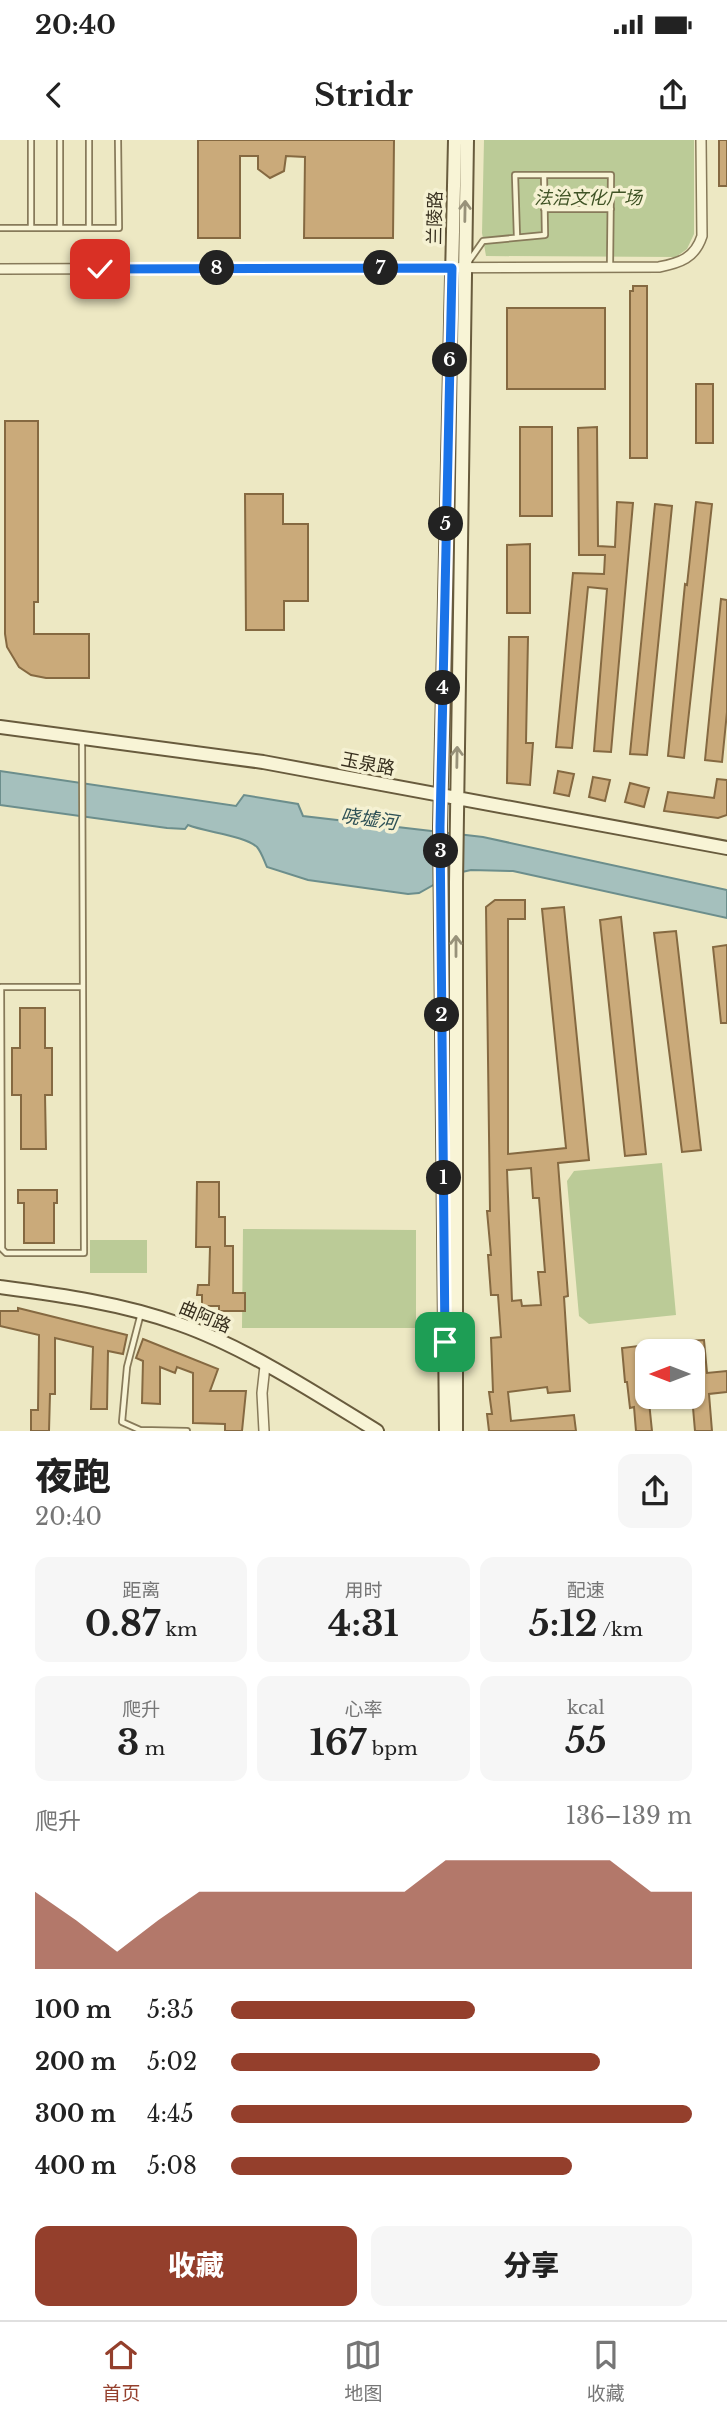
<!DOCTYPE html>
<html lang="zh">
<head>
<meta charset="utf-8">
<style>
  body { margin:0; font-family:"Libre Baskerville","Noto Sans SC",serif; background:#f6f6f6; color:#222; height:100vh; display:flex; flex-direction:column; font-size:26px; white-space:nowrap }
  * { box-sizing:border-box; margin:0 }
  p { font-size:23px; color:#767676 }
  .icon { flex:none; width:38px; height:38px; fill:none; stroke:currentColor; stroke-width:2; stroke-linecap:round; stroke-linejoin:round }
  .map { position:relative; height:1291px; overflow:hidden }
  .sheet { display:flex; flex-direction:column; background:#fff; flex:1 }
  .sheet>* { flex:none }
  .needle { width:46px; rotate:270deg }
  .controls { position:absolute; left:635px; top:1199px; display:grid; gap:14px }
  .controls a { display:grid; place-items:center; width:70px; height:70px; border-radius:14px; background:#fff; box-shadow:0 2px 5px #0004; font-size:35px }
  .pin { position:absolute; display:grid; place-items:center; width:60px; height:60px; color:#fff; margin:-30px; border-radius:14px; box-shadow:0 4px 10px #0006 }
  .km { position:absolute; width:35px; height:35px; margin:-18px; border-radius:50%; background:#222; color:#fff; font-size:19px; line-height:35px; text-align:center }
  .round { display:grid; place-items:center; flex:none; width:74px; height:74px; border-radius:14px; background:#f6f6f6 }
  .headline { display:flex; align-items:center; justify-content:space-between; height:119px; padding:0 35px }
  h1 { font-size:38px; font-weight:800; line-height:52px }
  .figures { display:grid; grid-template-columns:repeat(3,1fr); gap:10px; height:119px; padding:7px 35px }
  .figures div { display:grid; align-content:center; border-radius:14px; background:#f6f6f6; text-align:center }
  .figures b { font-size:35px; font-weight:800 }
  .figures small { font-size:19px; font-weight:400 }
  .figures p { font-size:19px }
  .chart { height:196px; padding:14px 35px }
  .chart p { display:flex; justify-content:space-between }
  .chart svg { width:100%; height:126px; margin-top:7px; fill:#943f2c; opacity:.7 }
  .button { display:flex; gap:14px; margin-top:auto; padding:14px 35px }
  .button a { flex:1; height:80px; border-radius:14px; background:#943f2c; color:#fff; font-size:28px; font-weight:800; line-height:80px; text-align:center }
  .button a+a { background:#f6f6f6; color:#222 }
  ul { padding:0 35px; list-style:none; font-size:23px }
  li { display:grid; grid-template-columns:112px 84px 1fr; align-items:center; height:52px }
  li i { height:18px; border-radius:9px; background:#943f2c }
  .status { display:flex; justify-content:space-between; align-items:center; height:49px; padding:0 35px; background:#fff; direction:ltr }
  .status svg { height:19px; fill:currentColor }
  header { display:flex; justify-content:space-between; align-items:center; height:91px; padding:0 35px; background:#fff; font-size:32px; font-weight:800 }
  .tab-bar { display:flex; justify-content:space-around; align-items:center; height:98px; border-top:2px solid #e0e0e0; background:#fff; font-size:19px; color:#767676 }
  .tab-bar a { display:grid; justify-items:center; gap:4px }
  .tab-bar .selected { color:#943f2c }
  .map>svg:first-child { display:block }
</style>
</head>
<body>
<div class="status"><b>20:40</b><svg viewBox="0 0 49 12"><path d="M0 12V9h3v3zM5 12V6h3v6zM10 12V3h3v9zM15 12V0h3v12zM26 1h20v11H26zM47 4h2v5h-2z"/></svg></div>
<header><svg class="icon" aria-label="back" viewBox="0 0 24 24"><path d="M15 5l-7 7 7 7"/></svg>Stridr<svg class="icon" aria-label="share" viewBox="0 0 24 24"><path d="M12 15V3M7 8l5-5 5 5M5 13v7h14v-7"/></svg></header>
<div class="map">
<svg width="727" height="1291" viewBox="0 0 727 1291">
  <rect width="100%" height="100%" fill="#ede8c3"/>
  <path fill="#bbcb97" d="M484,0h210v94l-7,15 -11,8 -190,-1 -4,-23z
    M662,1023l14,152 -87,9 -10,-8 -12,-135 7,-10z
    M243,1089l173,1v98h-174z
    M90,1100h57v33h-57z"/>
  <path fill="#a5c0bd" stroke="#6c8e8c" stroke-width="2" d="M0,631l236,35 8,-11 54,9 5,12 180,21 244,53v28l-214,-47 -42,-1 -18,4 -34,19 -11,1 -100,-14 -41,-13c-3,-6 -5,-14 -10,-20 -11,-11 -52,-15 -69,-22l-3,4 -18,-1 -167,-23z"/>
  <path fill="#caaa7a" stroke="#856941" stroke-width="2" fill-rule="evenodd" d="M198,0h196l-1,98h-89l1,-81 -19,-1 -2,15 -14,7 -12,-9v-13h-18v82h-42z
    M719,0h8v46h-8z
    M633,146h14v172h-17v-167h3z
    M507,168h98v81h-98z
    M696,244h17v59h-17z
    M5,281h33v181h-4v32h55v44h-43l-15,-3 -12,-8 -12,-20 -2,-13z
    M520,287h32v89h-32z
    M597,287l1,119 17,1 2,-45 16,1 -22,249 -17,-1 13,-162 -19,-2 -16,161 -16,-1 17,-174 31,1 1,-19h-26l-1,-127z
    M245,354h38v30h25v77h-24v29h-38z
    M696,362l16,2 -28,254 -16,-2 17,-172 2,1z
    M655,364l17,2 -25,249 -17,-1z
    M530,404v69h-23v-68z
    M721,459l6,1v112l-5,50 -17,-2z
    M509,497h19l-2,106h7l-3,42 -23,-2z
    M558,631l16,3 -5,22 -15,-3z
    M593,637l17,3 -5,21 -16,-4z
    M717,639l10,1v35l-9,3 -54,-7 4,-19 46,6z
    M630,643l19,5 -5,19 -19,-5z
    M495,760h30v19h-17v235l58,-6 -24,-239 22,-2 25,253 -31,3 10,133 -4,1 6,94 -22,2 -1,-6 -39,5 3,29 63,-6 2,16h-87l-2,-17h5l-3,-22h4l-2,-54 10,-1 -3,-42h-7l-3,-40h3l-4,-44h3l-4,-304zM531,1028l2,30h6l6,74h-7l3,33 -19,1 -1,-6 -9,1 -5,-131z
    M621,777l25,237 -21,2 -25,-236z
    M676,791l25,219 -19,2 -28,-219z
    M727,805v78h-6l-8,-76z
    M20,868h25v40h7v47h-7l1,54h-25v-54h-9v-47h8z
    M197,1042h22v35h6v29h8v47h12v18h-26v-5h-17v-11h-5l1,-10h11l1,-38h-14z
    M18,1050h39v13h-3v40h-30v-40h-6z
    M18,1168l109,27 -4,19 -15,-3 -1,58h-16l2,-62 -38,-9v56h-5l-1,37h-18v-21h7l1,-75 -39,-9v-15h18z
    M143,1199l75,30 -8,22h36l-4,40h-17v-7l-32,-1v-50l-16,-6 -2,6 -15,-6v37l-18,-1 1,-42 -7,-3z
    M704,1200l3,33 20,-2v21l-18,2 3,37h-17l-3,-35 1,-45h-5l-1,-10z
    M638,1206l3,31h2l2,26 4,-1 3,29h-16l-2,-24 -4,1 -3,-26h-2l-3,-34z"/>
  <g fill="none" stroke-linecap="round" stroke-linejoin="round">
    <g stroke="#877a5a" stroke-width="8">
      <path id="lane" d="M31,0v88
        M60,0v88
        M89,0v88
        M544,69h67
        M0,88h119l-1,-88
        M517,97l-2,-62h96l-1,90
        M469,121l14,-20 62,-6 -1,-60
        M82,599l2,514h-78l-4,-4 -1,-262h82
        M141,1173l-14,54 -5,55 18,8 47,1"/>
    </g>
    <g stroke="#877a5a" stroke-width="12">
      <path id="street" d="M0,129l659,-2c21,-4 36,-9 43,-31l-1,-96
        M264,1291l-2,-38 3,-27"/>
    </g>
    <g stroke="#685b3d" stroke-width="16">
      <path id="secondary" d="M0,587l263,35 464,86
        M0,1147c60,8 121,16 179,37 66,23 138,70 198,107
        M446,1291l-6,-604 15,-687
        M456,1291v-549l11,-742"/>
    </g>
    <use href="#lane" stroke="#f8f4d6" stroke-width="4.5"/>
    <use href="#street" stroke="#f8f4d6" stroke-width="9"/>
    <use href="#secondary" stroke="#f8f4d6" stroke-width="12"/>
  </g>
  <defs><path id="oneway-shaft" d="M-6 0H5M1.5-3L5.5 0L1.5 3" fill="none" stroke-width="1.6" stroke-linecap="round" stroke-linejoin="round" transform="scale(1.75)"/></defs>
  <g stroke="#98927a">
    <use href="#oneway-shaft" transform="translate(465 71) rotate(-89)"/>
    <use href="#oneway-shaft" transform="translate(457 617) rotate(-89)"/>
    <use href="#oneway-shaft" transform="translate(456 806) rotate(-90)"/>
  </g>
  <g fill="none" stroke-linecap="round" stroke-linejoin="round">
    <g stroke="#fff" stroke-width="14">
      <path id="route" d="M100,129l352,-1 -12,559 5,515"/>
    </g>
    <use href="#route" stroke="#1a73e8" stroke-width="9"/>
  </g>
  <g text-anchor="middle" dominant-baseline="central" stroke-width="7" stroke-linejoin="round" paint-order="stroke">
    <g font-size="18" font-style="italic" fill="#3f5325" stroke="#f5f1d2">
      <text x="588" y="58">法治文化广场</text>
    </g>
    <g font-size="18" fill="#372f1e" stroke="#f5f1d2">
      <text transform="translate(435 78) rotate(-89)">兰陵路</text>
      <text transform="translate(368 624) rotate(11)">玉泉路</text>
      <text transform="translate(205 1177) rotate(23)">曲阿路</text>
    </g>
    <g font-size="19" font-style="italic" fill="#2e5156" stroke="#f5f1d2">
      <text transform="translate(369 679) rotate(8)">哓墟河</text>
    </g>
  </g>
</svg>
<div class="controls">
<a><svg class="needle" viewBox="-14 -14 28 28"><path d="M0-13l5 13h-10z" fill="#e53935"/><path d="M0 13l5-13h-10z" fill="#767676"/></svg></a>
</div>
<div class="pin" style="left:445px;top:1202px;background:#1e9e55"><svg class="icon" aria-label="arrive" viewBox="0 0 24 24"><path d="M6 21V4h12l-3 4 3 4H6"/></svg></div>
<div class="pin" style="left:100px;top:129px;background:#d93025"><svg class="icon" aria-label="check" viewBox="0 0 24 24"><path d="M5 12l5 5 9-10"/></svg></div>
<b class="km" style="left:444px;top:1038px">1</b>
<b class="km" style="left:442px;top:875px">2</b>
<b class="km" style="left:441px;top:711px">3</b>
<b class="km" style="left:443px;top:548px">4</b>
<b class="km" style="left:446px;top:384px">5</b>
<b class="km" style="left:450px;top:220px">6</b>
<b class="km" style="left:381px;top:128px">7</b>
<b class="km" style="left:217px;top:128px">8</b>
</div>
<section class="sheet">
<div class="headline"><div><h1>夜跑</h1><p>20:40</p></div><a class="round"><svg class="icon" aria-label="share" viewBox="0 0 24 24"><path d="M12 15V3M7 8l5-5 5 5M5 13v7h14v-7"/></svg></a></div>
<div class="figures">
<div><p>距离</p><b>0.87<small> km</small></b></div>
<div><p>用时</p><b>4:31</b></div>
<div><p>配速</p><b>5:12<small> /km</small></b></div>
</div>
<div class="figures">
<div><p>爬升</p><b>3<small> m</small></b></div>
<div><p>心率</p><b>167<small> bpm</small></b></div>
<div><p>kcal</p><b>55</b></div>
</div>
<div class="chart"><p><span>爬升</span>136–139 m</p>
<svg viewBox="0 0 160 44" preserveAspectRatio="none"><path d="M0 44V17L10 27L20 38L30 27L40 17L50 17L60 17L70 17L80 17L90 17L100 6L110 6L120 6L130 6L140 6L150 17L160 17V44z"/></svg>
</div>
<ul>
<li><b>100 m</b>5:35<i style="width:53%"></i></li>
<li><b>200 m</b>5:02<i style="width:80%"></i></li>
<li><b>300 m</b>4:45<i style="width:100%"></i></li>
<li><b>400 m</b>5:08<i style="width:74%"></i></li>
</ul>
<div class="button"><a>收藏</a><a>分享</a></div>
</section>
<nav class="tab-bar">
<a class="selected"><svg class="icon" aria-label="home" viewBox="0 0 24 24"><path d="M3 11l9-7 9 7M6 9v11h12V9"/></svg>首页</a>
<a><svg class="icon" aria-label="map" viewBox="0 0 24 24"><path d="M3 6l6-2 6 2 6-2v14l-6 2-6-2-6 2zM9 4v14M15 6v14"/></svg>地图</a>
<a><svg class="icon" aria-label="saved" viewBox="0 0 24 24"><path d="M7 4h10v16l-5-4-5 4z"/></svg>收藏</a>
</nav>
</body>
</html>
